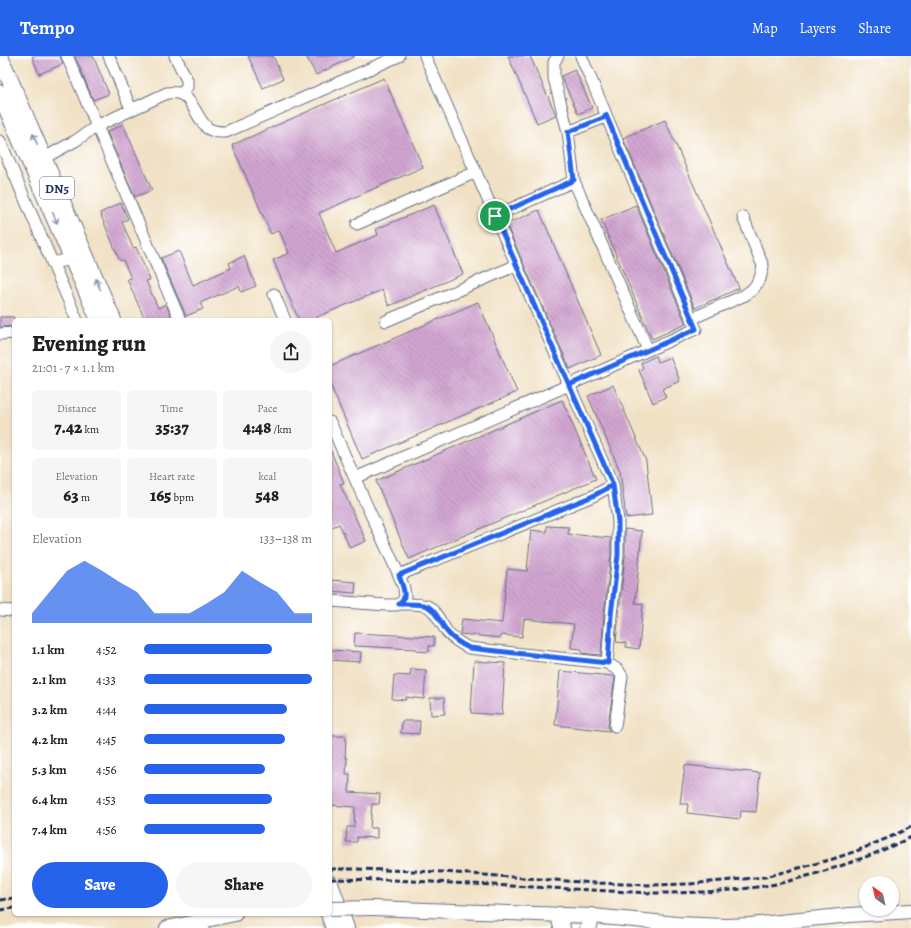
<!DOCTYPE html>
<html lang="en">
<head>
<meta charset="utf-8">
<style>
  body { margin:0; font-family:Alegreya,serif; background:#f6f6f6; color:#202124; height:100vh; display:flex; flex-direction:column; font-size:15px; white-space:nowrap }
  * { box-sizing:border-box; margin:0 }
  p { font-size:13px; color:#757577 }
  .icon { flex:none; width:22px; height:22px; fill:none; stroke:currentColor; stroke-width:2; stroke-linecap:round; stroke-linejoin:round }
  .map { position:relative; flex:1; overflow:hidden }
  .panel { position:absolute; left:12px; top:262px; width:320px; height:598px; display:flex; flex-direction:column; background:#fff; border-radius:6px; box-shadow:0 1px 3px #0004 }
  .panel>* { flex:none }
  .needle { width:26px; rotate:326deg }
  .fabs { position:absolute; left:859px; top:820px; display:grid; gap:8px }
  .fabs a { display:grid; place-items:center; width:40px; height:40px; border-radius:50%; background:#fff; box-shadow:0 1px 3px #0004; font-size:20px }
  .pin { position:absolute; display:grid; place-items:center; width:34px; height:34px; color:#fff; margin:-17px; border:2px solid #fff; border-radius:50%; box-shadow:0 1px 4px #0007 }
  .round { display:grid; place-items:center; flex:none; width:42px; height:42px; border-radius:21px; background:#f6f6f6 }
  .head { display:flex; align-items:center; justify-content:space-between; height:68px; padding:0 20px }
  h1 { font-size:22px; font-weight:800; line-height:30px }
  .metrics { display:grid; grid-template-columns:repeat(3,1fr); gap:6px; height:68px; padding:4px 20px }
  .metrics div { display:grid; align-content:center; border-radius:6px; background:#f6f6f6; text-align:center }
  .metrics b { font-size:17px; font-weight:800 }
  .metrics small { font-size:11px; font-weight:400 }
  .metrics p { font-size:11px }
  .chart { height:112px; padding:8px 20px }
  .chart p { display:flex; justify-content:space-between }
  .chart svg { width:100%; height:72px; margin-top:4px; fill:#2563eb; opacity:.7 }
  .cta { display:flex; gap:8px; margin-top:auto; padding:8px 20px }
  .cta a { flex:1; height:46px; border-radius:24px; background:#2563eb; color:#fff; font-size:16px; font-weight:800; line-height:46px; text-align:center }
  .cta a+a { background:#f6f6f6; color:#202124 }
  ul { padding:0 20px; list-style:none; font-size:13px }
  li { display:grid; grid-template-columns:64px 48px 1fr; align-items:center; height:30px }
  li i { height:10px; border-radius:5px; background:#2563eb }
  header { display:flex; align-items:center; gap:24px; box-sizing:border-box; height:56px; padding:0 20px; background:#2563eb; color:#fff }
  header strong { font-size:19px }
  nav { display:flex; gap:22px; margin-inline-start:auto; font-size:14px }
  .map>svg:first-child { display:block }
</style>
</head>
<body>
<header>
<strong>Tempo</strong>
<nav><a>Map</a><a>Layers</a><a>Share</a></nav>
</header>
<div class="map">
<svg width="911" height="872" viewBox="0 0 911 872">
  <defs>
    <pattern id="building-back-hatch" width="6" height="6" patternUnits="userSpaceOnUse"><rect width="6" height="6" fill="#d2a6d1"/><path d="M-1 5l2 2M0 0l6 6M5-1l2 2" fill="none" stroke="#aa88ad"/></pattern>
  </defs>
  <rect width="100%" height="100%" fill="#fff"/>
  <filter id="ink" filterUnits="userSpaceOnUse"><feTurbulence type="fractalNoise" baseFrequency=".025" numOctaves="2"/><feDisplacementMap in="SourceGraphic" scale="8" xChannelSelector="R" yChannelSelector="G"/><feConvolveMatrix kernelMatrix="1 2 1 2 8 2 1 2 1" color-interpolation-filters="sRGB"/></filter>
  <filter id="wash" filterUnits="userSpaceOnUse"><feTurbulence type="fractalNoise" baseFrequency=".012" numOctaves="4" result="noise"/><feDisplacementMap in="SourceGraphic" scale="16" xChannelSelector="R" yChannelSelector="G"/><feGaussianBlur stdDeviation="0.9" result="paint"/><feColorMatrix in="noise" values="0 0 0 0 0 0 0 0 0 0 0 0 0 0 0 0 0 1.4 0 .05"/><feComposite in="paint" operator="in"/></filter>
  <g filter="url(#wash)">
    <rect width="100%" height="100%" fill="#f1e1c4"/>
    <g id="blocks">
      <path fill="url(#building-back-hatch)" d="M32,0h28l3,8 -24,10z
        M75,0h18l16,38 -16,6z
        M248,0h25l10,23 -20,9z
        M306,0h49l-39,19z
        M508,0h22l26,59 -19,8z
        M575,14l17,38 -14,6 -17,-38z
        M384,22l39,89 -104,46 17,40 42,-18 -2,-6 58,-24 29,69 -74,32 -7,-16 -65,27 1,3h-19l-26,-60 16,-7 -10,-23 -8,4 -39,-89z
        M665,64l74,168 -44,20 -72,-170z
        M123,68l29,66 -17,7 -28,-65z
        M121,147l7,16 -6,3 11,26 3,-1 14,33 -4,1 12,27 8,-4 6,14 -4,2h-23l-18,-41 4,-1 -8,-18 -3,1 -20,-48z
        M636,149l50,119 -34,15 -51,-119z
        M539,154l62,145 -31,14 -64,-145z
        M179,195l14,34 38,-17 -2,-5 15,-7 12,30 -15,6 -2,-6 -39,17 3,6 -17,7 -25,-58z
        M478,246l39,90 -155,67 -32,-75v-18z
        M0,261h14v9l-14,1z
        M656,300l2,6 12,-5 10,24 -18,8 4,8 -13,6 -14,-33 4,-2 -2,-5z
        M613,329l33,76 6,54 -26,3 -6,-47 -32,-75z
        M562,344l34,79 -187,80 -33,-78z
        M330,393l14,34 -4,1 26,57 -16,7 -11,-24 -9,4z
        M547,470l22,1 -1,7 43,4v17l-7,59 -3,41 -19,-2v-4l-11,-1 3,-24 -50,-5 -2,18 -21,-2v3l-41,-4 2,-15 40,4 5,-54 20,2 4,-41 16,2z
        M625,473l17,2 -7,72 8,1 -4,45 -13,-2v-4l-10,-1 9,-86z
        M330,524l26,2 -1,11 -25,-2z
        M355,577l79,4v9h-5v6l-12,-1v-2l-63,-3z
        M330,594l31,2 -1,10 -30,-2z
        M474,605l31,2 -3,52 -31,-2z
        M411,613l15,1 -2,29 -18,-2v3l-14,-1 2,-24 16,1z
        M560,615l53,5 2,2 -7,47v3l2,3 -55,-6z
        M430,642h14l1,16 -14,1z
        M402,665h18l-1,13 -18,-1z
        M330,680h16l-1,22h2l-1,16h4l-1,18 31,2 -1,10h-7l-2,24h7v10l-20,-1v5h-11l1,-15h7l1,-20 -25,-2z
        M685,709l75,8 -4,39 -15,-1 -1,8 -53,-6 1,-9h-8z"/>
    </g>
  </g>
  <g filter="url(#ink)">
    <use href="#blocks" fill-opacity="0" stroke="#666d82" stroke-width="1"/>
    <g fill="none" stroke-linecap="round" stroke-linejoin="round">
      <g stroke="#666d82" stroke-width="13">
        <path id="minor" d="M67,0l113,264
          M109,0l22,53
          M175,0l12,24v7l-6,7
          M425,0l188,429 5,36v34l-7,60 -4,48
          M558,0l-4,6v16l14,54 6,49 74,169
          M568,76l35,-14 3,-3 -1,-3 -24,-56
          M0,85l77,179
          M44,102l31,-17 22,-15 70,-33c22,-4 25,15 36,30 2,1 3,3 4,5 6,4 12,4 19,4l173,-76
          M495,160l79,-35
          M357,168l119,-52
          M52,207l20,-4
          M274,238l11,26
          M691,263l54,-24 8,-6 7,-10 3,-13 -20,-49
          M386,265l131,-56
          M0,278l14,-1
          M330,366l37,84 32,69 5,13 1,9 -3,5 -5,3h-10l-57,-4
          M355,422l214,-93 127,-56 -90,-214
          M399,519l194,-79 20,-11
          M399,548c8,0 20,-1 28,2 9,4 15,20 21,27 6,7 13,11 21,15l138,15 11,7 4,6 -7,50
          M0,554l14,1"/>
      </g>
      <g stroke="#666d82" stroke-width="16">
        <path id="major" d="M372,852l220,8 85,8 49,2 24,-1 100,-10 61,-4
          M167,872l68,-14"/>
      </g>
      <g stroke="#666d82" stroke-width="18">
        <path id="highway" d="M0,1l113,263
          M0,37l99,227
          M330,828l16,44
          M329,858l5,14
          M559,859l3,13
          M200,865l1,7
          M588,872l4,-12"/>
      </g>
      <use href="#minor" stroke="#fff" stroke-width="11"/>
      <use href="#major" stroke="#fff" stroke-width="14"/>
      <use href="#highway" stroke="#fff" stroke-width="16"/>
      <path stroke="#1b2f5e" stroke-width="3" stroke-dasharray="6 3" stroke-linecap="butt" d="M330,813h27l85,3 153,11 57,2 37,-1 76,-7 68,-18 26,-9 31,-13 21,-10
        M330,823l62,1 259,13c38,0 75,-1 113,-7 16,-2 32,-7 47,-11 35,-10 68,-22 100,-38
        M0,844l14,-2
        M0,854l14,-2"/>
      <g stroke="#666d82" stroke-width="16" stroke-linecap="butt">
        <path id="major-bridge" d="M330,853l42,-1"/>
      </g>
      <use href="#major-bridge" stroke="#fff" stroke-width="14"/>
    </g>
    <defs><path id="oneway-shaft" d="M-6 0H5M1.5-3L5.5 0L1.5 3" fill="none" stroke-width="1.6" stroke-linecap="round" stroke-linejoin="round"/></defs>
    <g stroke="#8d97ae">
      <use href="#oneway-shaft" transform="translate(35 83) rotate(-113)"/>
      <use href="#oneway-shaft" transform="translate(55 162) rotate(66)"/>
      <use href="#oneway-shaft" transform="translate(98 228) rotate(-113)"/>
    </g>
  </g>
  <g fill="none" stroke-linecap="round" stroke-linejoin="round" filter="url(#ink)">
    <g stroke="#fff" stroke-width="8">
      <path id="route" d="M495,160l118,269 -20,11 -194,79c3,10 10,23 0,29 8,0 20,-1 28,2 9,4 15,20 21,27 6,7 13,11 21,15l139,15 3,-48 7,-60v-34l-5,-36 -44,-100 127,-56 -90,-214 -3,3 -35,14 6,48 -79,36"/>
    </g>
    <use href="#route" stroke="#2563eb" stroke-width="5"/>
  </g>
  <g text-anchor="middle" dominant-baseline="central" stroke-width="3" stroke-linejoin="round" paint-order="stroke">
    <rect fill="#fff" stroke="#5f6d8e" stroke-width="1" x="40" y="121" width="34" height="22" rx="3"/>
    <g font-size="13" font-weight="bold" fill="#1b2f5e">
      <text x="57" y="132">DN5</text>
    </g>
  </g>
</svg>
<div class="fabs">
<a><svg class="needle" viewBox="-14 -14 28 28"><path d="M0-13l5 13h-10z" fill="#e53935"/><path d="M0 13l5-13h-10z" fill="#757577"/></svg></a>
</div>
<div class="pin" style="left:495px;top:160px;background:#1e9e55"><svg class="icon" aria-label="arrive" viewBox="0 0 24 24"><path d="M6 21V4h12l-3 4 3 4H6"/></svg></div>
<section class="panel">
<div class="head"><div><h1>Evening run</h1><p>21:01 · 7 × 1.1 km</p></div><a class="round"><svg class="icon" aria-label="share" viewBox="0 0 24 24"><path d="M12 15V3M7 8l5-5 5 5M5 13v7h14v-7"/></svg></a></div>
<div class="metrics">
<div><p>Distance</p><b>7.42<small> km</small></b></div>
<div><p>Time</p><b>35:37</b></div>
<div><p>Pace</p><b>4:48<small> /km</small></b></div>
</div>
<div class="metrics">
<div><p>Elevation</p><b>63<small> m</small></b></div>
<div><p>Heart rate</p><b>165<small> bpm</small></b></div>
<div><p>kcal</p><b>548</b></div>
</div>
<div class="chart"><p><span>Elevation</span>133–138 m</p>
<svg viewBox="0 0 160 44" preserveAspectRatio="none"><path d="M0 44V38L10 25L20 12L30 6L40 12L50 19L60 25L70 38L80 38L90 38L100 32L110 25L120 12L130 19L140 25L150 38L160 38V44z"/></svg>
</div>
<ul>
<li><b>1.1 km</b>4:52<i style="width:76%"></i></li>
<li><b>2.1 km</b>4:33<i style="width:100%"></i></li>
<li><b>3.2 km</b>4:44<i style="width:85%"></i></li>
<li><b>4.2 km</b>4:45<i style="width:84%"></i></li>
<li><b>5.3 km</b>4:56<i style="width:72%"></i></li>
<li><b>6.4 km</b>4:53<i style="width:76%"></i></li>
<li><b>7.4 km</b>4:56<i style="width:72%"></i></li>
</ul>
<div class="cta"><a>Save</a><a>Share</a></div>
</section>
</div>
</body>
</html>
